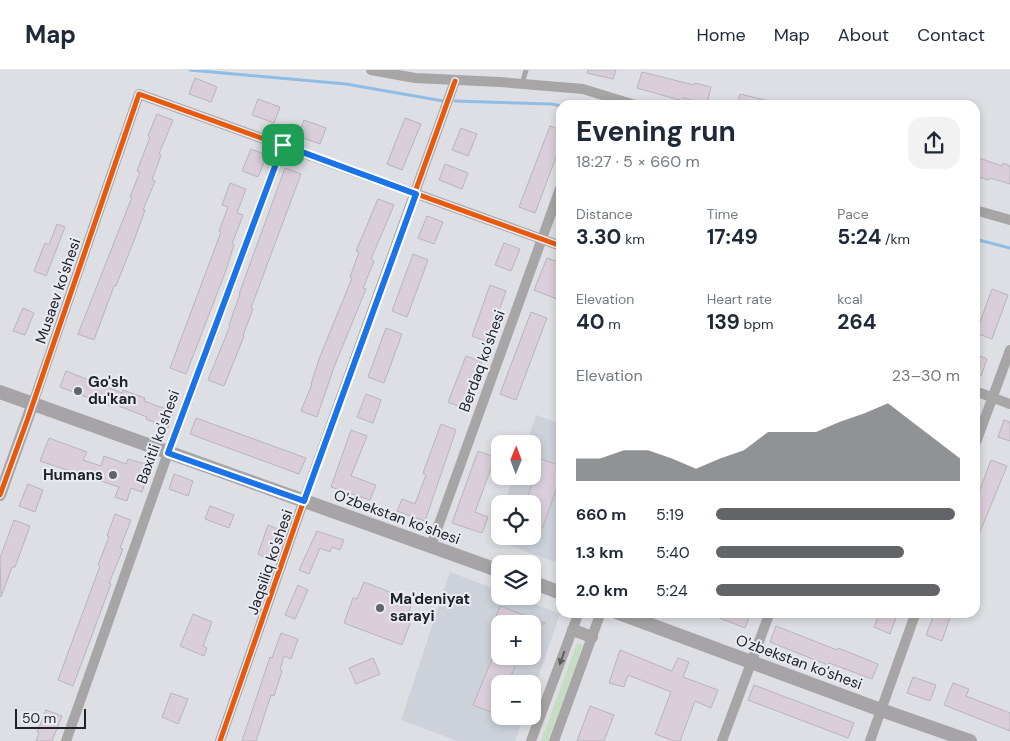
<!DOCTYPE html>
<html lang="en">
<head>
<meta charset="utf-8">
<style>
  body { margin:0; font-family:"DM Sans",sans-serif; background:#f2f2f3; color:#1f2937; height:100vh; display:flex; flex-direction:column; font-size:19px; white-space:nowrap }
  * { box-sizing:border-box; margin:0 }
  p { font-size:16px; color:#747a83 }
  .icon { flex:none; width:28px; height:28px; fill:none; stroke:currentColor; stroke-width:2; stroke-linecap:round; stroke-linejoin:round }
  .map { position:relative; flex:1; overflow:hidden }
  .drawer { position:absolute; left:556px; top:30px; width:424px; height:518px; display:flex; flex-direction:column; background:#fff; border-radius:15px; box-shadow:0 2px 8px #0003 }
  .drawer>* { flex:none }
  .needle { width:32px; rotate:1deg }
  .controls { position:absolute; left:491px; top:365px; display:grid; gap:10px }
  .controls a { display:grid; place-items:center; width:50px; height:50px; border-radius:10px; background:#fff; box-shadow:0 2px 8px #0003; font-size:25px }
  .scale { position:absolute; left:15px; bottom:12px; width:71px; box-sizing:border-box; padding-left:5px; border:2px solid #202225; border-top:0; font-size:14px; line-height:18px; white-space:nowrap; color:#202225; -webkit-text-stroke:4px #e8ebf4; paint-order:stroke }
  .pin { position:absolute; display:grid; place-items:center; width:42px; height:42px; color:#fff; margin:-21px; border-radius:10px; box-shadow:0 2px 8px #0006 }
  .round { display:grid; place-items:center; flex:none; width:52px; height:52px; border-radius:15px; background:#f2f2f3 }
  .headline { display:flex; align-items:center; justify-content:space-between; height:85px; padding:0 20px }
  h1 { font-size:28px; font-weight:700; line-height:38px }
  .stats { display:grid; grid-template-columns:repeat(3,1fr); gap:8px; height:85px; padding:5px 20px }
  .stats div { display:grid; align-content:center }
  .stats b { font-size:21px; font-weight:700 }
  .stats small { font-size:14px; font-weight:400 }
  .stats p { font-size:14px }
  .chart { height:140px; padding:10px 20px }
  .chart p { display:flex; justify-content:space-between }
  .chart svg { width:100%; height:90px; margin-top:5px; fill:#626468; opacity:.7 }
  ul { padding:0 20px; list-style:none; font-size:16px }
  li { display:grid; grid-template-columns:80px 60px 1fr; align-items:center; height:38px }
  li i { height:12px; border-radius:6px; background:#626468 }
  header { display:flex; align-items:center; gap:30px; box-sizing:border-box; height:70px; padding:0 25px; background:#fff; border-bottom:1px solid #e0e1e3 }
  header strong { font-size:24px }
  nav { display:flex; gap:28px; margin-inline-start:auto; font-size:18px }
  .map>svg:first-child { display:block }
</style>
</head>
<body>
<header>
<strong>Map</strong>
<nav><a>Home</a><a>Map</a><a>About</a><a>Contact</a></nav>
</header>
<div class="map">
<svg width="1010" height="671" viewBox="0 0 1010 671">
  <rect width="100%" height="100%" fill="#dddfe4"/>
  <path fill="#ccd1da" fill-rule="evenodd" d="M536,345l25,9v140l-69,-25 8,-24v21h32v-32h-28l10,-28h18v-32h-6z
    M450,502l50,19v5h14l46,18 -27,78 -1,-8h-32v32h24l-9,25h-57l-57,-21zM500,554h32v32h-32z"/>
  <path fill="#c6ddc4" d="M577,573l6,2 -35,96h-7z"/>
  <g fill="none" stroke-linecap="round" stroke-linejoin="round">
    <path stroke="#90bde5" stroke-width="3" d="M190,0l156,14 97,17
      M455,31l97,3 9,2
      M975,169l35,9"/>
  </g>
  <path fill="#dbcedb" stroke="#b6b6ba" d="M588,0h28l-3,9 -26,-6z
    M642,2l52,13 1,-2 16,4 -4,17 -24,-6v3l-46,-13z
    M195,8l22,9 -6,15 -22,-8z
    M740,24l33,8v3h-36z
    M258,29l22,8 -6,16 -22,-8z
    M157,44l16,6 -14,34 2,1 -9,25 3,1 -12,29h2l-10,28 -19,48h-2l-20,54 -16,-6 54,-137h-2l10,-25 -3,-1 13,-34 -2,-1z
    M405,48l16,6 -19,46 -15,-6z
    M304,50l22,8 -6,16 -22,-8z
    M550,56l11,4v14l-26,69 -16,-6z
    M461,58l16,6 -9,22 -16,-6z
    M251,79l16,6 -9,22 -16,-6z
    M979,88l23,8 1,-3 7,3v18l-20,-6 -1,2 -14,-4z
    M445,94l23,9 -6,16 -23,-9z
    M285,98l16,6 -50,134 2,1 -10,26 1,1 -20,50 -16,-6 22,-54 -1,-1 11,-31h-1z
    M230,113l16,6 -9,24 6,2 -11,29 2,1 -9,28 -39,101 -16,-6 51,-136 -2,-1 9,-24 -6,-2z
    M378,129l16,6 -23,54 3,2 -11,27 3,1 -32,78 -17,50 -16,-6 11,-27h-1l8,-25 33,-81 -2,-1 9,-25 -3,-1z
    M427,146l16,6 -9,22 -16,-6z
    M57,154l8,3 -19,49 -12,-5 11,-28 4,2z
    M504,173l16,6 -9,22 -16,-6z
    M413,184l15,6 -21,57 -15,-6z
    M547,188l14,5v32l-2,5 -25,-10z
    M490,215l16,6 -18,51 -16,-6z
    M992,219l16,6 -16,44 -16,-6z
    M23,238l11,5 -9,22 -12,-4z
    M531,242l16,6 -31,82 -16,-6z
    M386,258l16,6 -18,49 -16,-6z
    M975,284l12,5 -6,17 -6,-2z
    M466,286l16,6 -19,46 -15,-6z
    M66,301l56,22 1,-3 22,8 -1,3 30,11 -6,16 -22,-9 1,-2 -36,-14 -1,3 -50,-19z
    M366,324l15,6 -8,23 -16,-6z
    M196,348l110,40 -7,16 -109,-40z
    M1004,350l6,2v19l-12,-4z
    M441,354l15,6 -31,91 -28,-10 5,-12 13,5 11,-29 -3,-2z
    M351,360l16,6 -16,40 25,9 -6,15 -39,-13z
    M49,368l38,14 -4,8 18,6 3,-10 22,8 2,-5 23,7 -9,26 -11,-4 -4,13 -12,-4 4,-10 -79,-26z
    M478,381l17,6 -20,55 13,5 -6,16 -30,-10z
    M541,389l20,7v9l-18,52 -11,-4v-19h-7z
    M991,390l16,6 -32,78v-41z
    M174,404l19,7 -5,15 -19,-7z
    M28,414l15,6 -8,22 -16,-6z
    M210,436l24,9 -5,13 -24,-9z
    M115,444l16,6 -11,28 3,1 -14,34 2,1 -38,102 -15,-6 42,-114 -2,-1 11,-28 -2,-1z
    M14,450l16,6 -15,41h-3l-11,30 -1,-39z
    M268,455l10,4 -11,29 -9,-4z
    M317,461l27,9 -4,10 -8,-3 -2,5 -10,-4 -11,26 -10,-4z
    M364,512l49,19 -6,15 5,2 -10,27 -58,-22 9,-25 4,1z
    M298,515l10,5 -13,29 -10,-4z
    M500,536l45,17v1h-47l-4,-2z
    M705,542h46l-6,16z
    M880,542h18l-8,22 -16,-7z
    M935,542h17l-10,29 -16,-6z
    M193,544l19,8 -9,24 4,2 -3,8 -24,-10z
    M776,556l61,24 1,-2 40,16 -6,15 -43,-16 -1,2 -58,-23z
    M281,563l17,6 -7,20 -7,-3 -4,14 2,1 -8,25 -3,-1 -15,46h-14l28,-84 2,1z
    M500,570v16h19l-11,28h-8v19l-4,11 -23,-9z
    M620,580l52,21 6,-13 11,4 -6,15 35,13 -7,18 -16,-7 -15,40h-6l-19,-7 16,-42 -43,-17 -4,12 -15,-4z
    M373,588l7,16 -24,10 -7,-16z
    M913,607l23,8 -6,16 -23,-8z
    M953,613l16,6 -3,7 44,17v18l-66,-26z
    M754,615l100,38 -6,15 -100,-38z
    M171,623l17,6 -10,25 -16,-7z
    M590,636l24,9 -10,26h-27z
    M46,640l16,6 -10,25h-16l3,-8 -2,-1z"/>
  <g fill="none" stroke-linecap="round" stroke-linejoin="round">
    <path stroke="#a7a5a6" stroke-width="5" d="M522,14l4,-14"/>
    <path stroke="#a7a5a6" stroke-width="10" d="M371,0l44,8 85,4 83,7 52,16
      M975,140l35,10
      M975,321l35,13
      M33,333l106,-309 422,152
      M975,375l35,-95
      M431,476l130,-360
      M66,671l102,-288 115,-308
      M220,671l79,-227 156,-433
      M531,671l48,-129
      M554,671l47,-129
      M722,671l48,-129
      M870,671l46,-129"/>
    <path stroke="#a7a5a6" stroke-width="12" d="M0,425l33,-92
      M573,560l19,7"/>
    <path stroke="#a6a4a6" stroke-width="14" d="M0,322l500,179
      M532,512l29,11
      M616,542l265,98 89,31"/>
    <g stroke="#e8ebf4" stroke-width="8">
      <path id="cycleway" d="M0,425l28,-77 111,-324 422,152
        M220,671l79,-227 156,-433"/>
    </g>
    <use href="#cycleway" stroke="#e8590c" stroke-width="5"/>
  </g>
  <defs><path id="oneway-solid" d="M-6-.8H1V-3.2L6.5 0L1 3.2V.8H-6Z" transform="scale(1.25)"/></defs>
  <use fill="#5d5d5f" href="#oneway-solid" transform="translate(562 588) rotate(110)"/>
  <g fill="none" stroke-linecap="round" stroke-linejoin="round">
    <g stroke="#fff" stroke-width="10">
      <path id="route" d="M283,75l133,49 -112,307 -136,-48z"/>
    </g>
    <use href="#route" stroke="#1a73e8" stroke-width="6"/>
  </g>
  <g fill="#626468" stroke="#e8ebf4" stroke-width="2">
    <circle cx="78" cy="321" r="5"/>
    <circle cx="113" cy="405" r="5"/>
    <circle cx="380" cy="538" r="5"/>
  </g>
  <g text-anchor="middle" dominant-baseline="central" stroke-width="4" stroke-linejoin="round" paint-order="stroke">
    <g font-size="15" fill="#202225" stroke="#e8ebf4">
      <text transform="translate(58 221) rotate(-71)">Musaev ko'shesi</text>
      <text transform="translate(482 291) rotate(-70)">Berdaq ko'shesi</text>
      <text transform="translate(158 367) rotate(-70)">Baxitli ko'shesi</text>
      <text transform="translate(397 447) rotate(20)">O'zbekstan ko'shesi</text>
      <text transform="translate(270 492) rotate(-71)">Jaqsiliq ko'shesi</text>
      <text transform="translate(799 592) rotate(20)">O'zbekstan ko'shesi</text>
    </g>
    <g font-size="15" font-weight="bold" fill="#202225" stroke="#e8ebf4" text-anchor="start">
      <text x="88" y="312">Go'sh<tspan x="88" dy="17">du'kan</tspan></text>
      <text x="103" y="405" text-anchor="end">Humans</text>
      <text x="390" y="529">Ma'deniyat<tspan x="390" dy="17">sarayi</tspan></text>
    </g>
  </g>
</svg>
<div class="controls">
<a><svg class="needle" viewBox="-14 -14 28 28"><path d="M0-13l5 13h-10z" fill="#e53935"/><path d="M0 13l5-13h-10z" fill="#747a83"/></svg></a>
<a><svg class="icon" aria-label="locate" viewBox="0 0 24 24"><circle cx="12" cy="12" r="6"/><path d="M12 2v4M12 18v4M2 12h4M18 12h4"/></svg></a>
<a><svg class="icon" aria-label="layers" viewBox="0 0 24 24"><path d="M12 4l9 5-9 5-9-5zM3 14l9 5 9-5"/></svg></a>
<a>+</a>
<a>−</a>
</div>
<div class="scale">50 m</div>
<div class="pin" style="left:283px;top:75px;background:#1e9e55"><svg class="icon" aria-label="arrive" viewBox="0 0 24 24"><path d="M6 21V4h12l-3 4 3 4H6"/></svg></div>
<section class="drawer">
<div class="headline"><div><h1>Evening run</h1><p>18:27 · 5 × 660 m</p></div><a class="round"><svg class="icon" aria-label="share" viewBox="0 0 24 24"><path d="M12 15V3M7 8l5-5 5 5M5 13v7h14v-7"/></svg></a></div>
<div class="stats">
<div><p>Distance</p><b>3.30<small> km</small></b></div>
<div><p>Time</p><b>17:49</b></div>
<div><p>Pace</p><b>5:24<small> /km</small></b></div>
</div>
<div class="stats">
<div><p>Elevation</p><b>40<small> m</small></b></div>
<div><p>Heart rate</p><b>139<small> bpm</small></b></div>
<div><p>kcal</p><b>264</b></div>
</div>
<div class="chart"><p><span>Elevation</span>23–30 m</p>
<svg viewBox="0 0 160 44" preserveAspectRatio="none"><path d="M0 44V33L10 33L20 29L30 29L40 33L50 38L60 33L70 29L80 20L90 20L100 20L110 15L120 11L130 6L140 15L150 24L160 33V44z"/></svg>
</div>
<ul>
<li><b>660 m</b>5:19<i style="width:98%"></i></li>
<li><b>1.3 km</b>5:40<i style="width:77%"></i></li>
<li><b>2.0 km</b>5:24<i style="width:92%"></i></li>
</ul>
</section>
</div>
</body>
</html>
